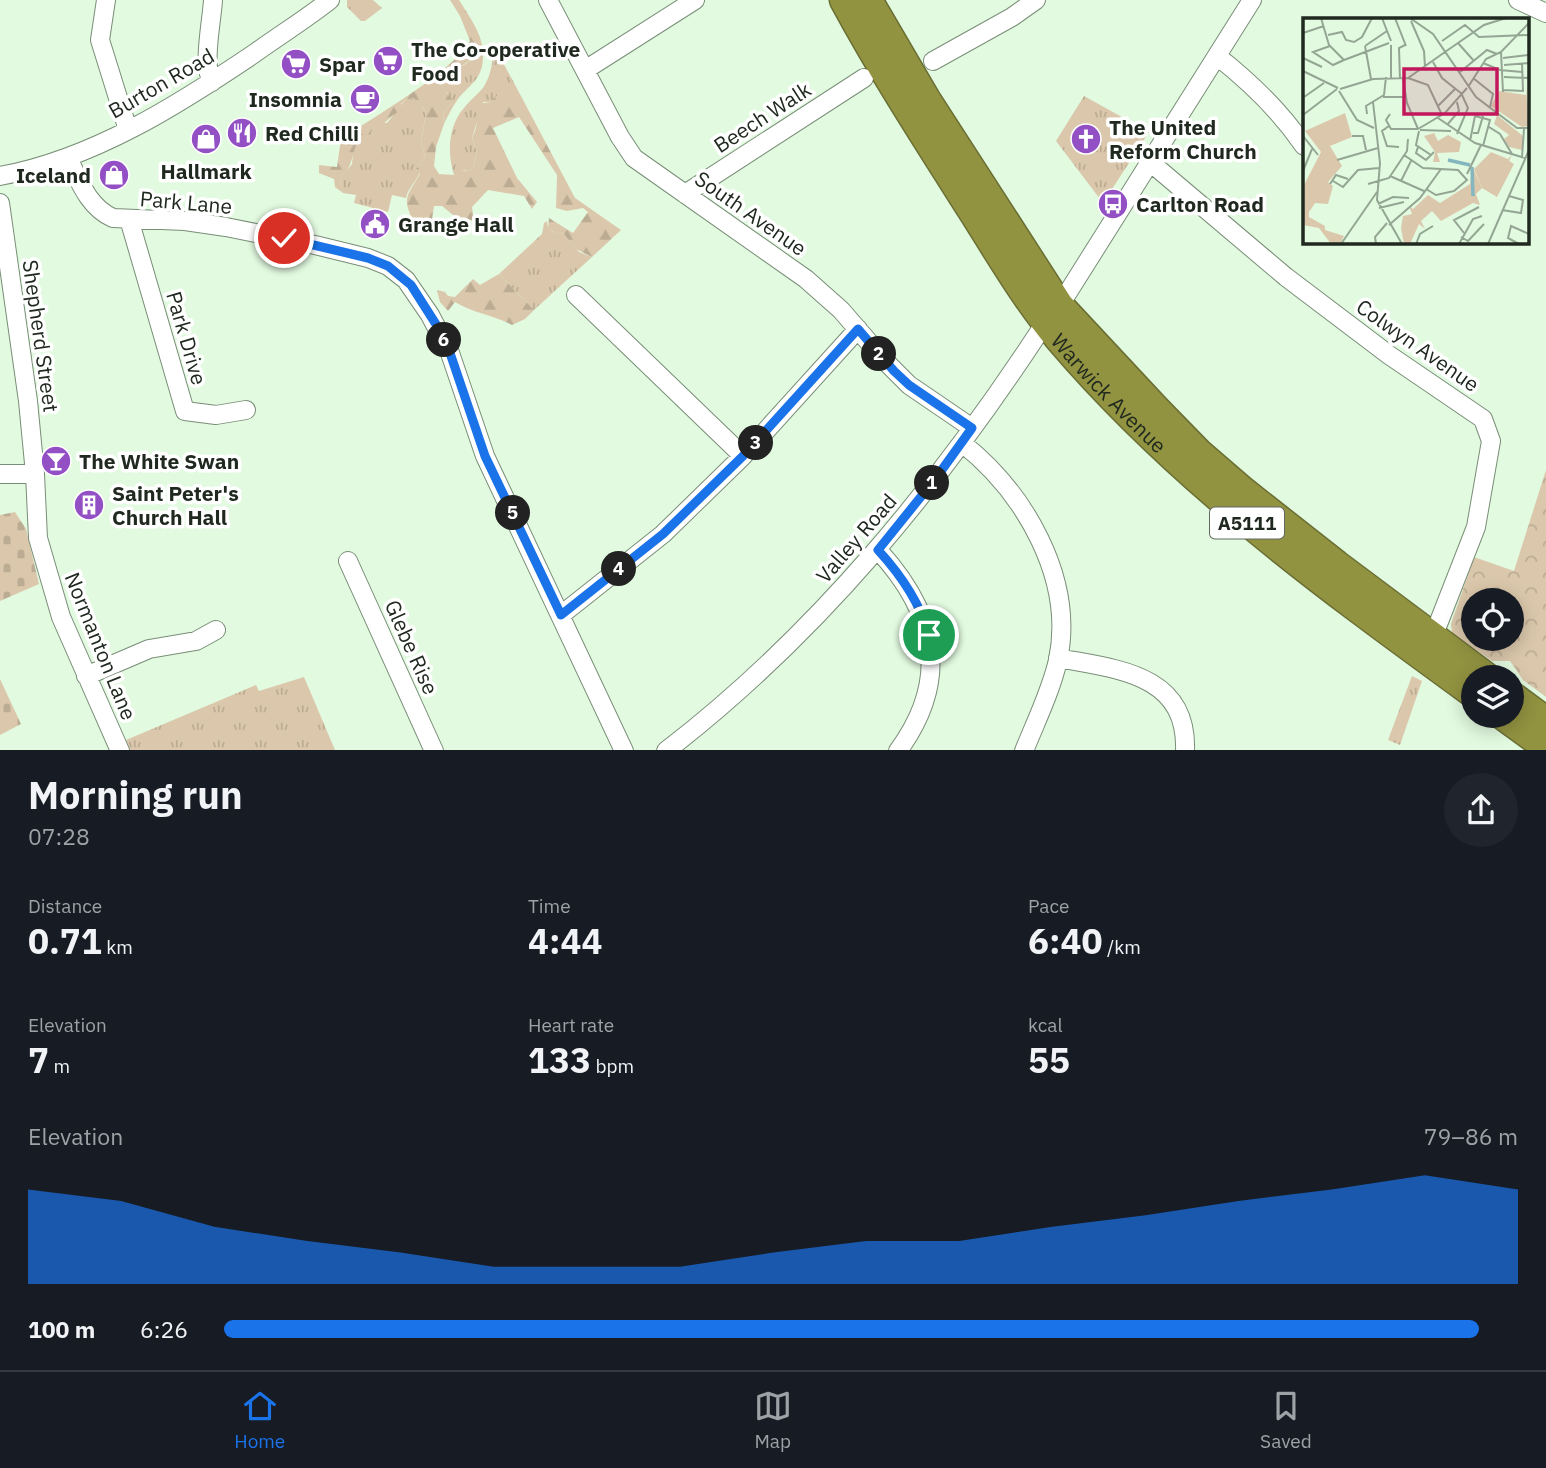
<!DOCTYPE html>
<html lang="en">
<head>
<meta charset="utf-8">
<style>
  body { margin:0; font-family:"IBM Plex Sans",sans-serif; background:#20242c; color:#f1f3f6; height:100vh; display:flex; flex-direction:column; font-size:26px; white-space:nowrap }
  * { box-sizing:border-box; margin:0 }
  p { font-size:23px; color:#9ea1a6 }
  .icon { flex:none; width:38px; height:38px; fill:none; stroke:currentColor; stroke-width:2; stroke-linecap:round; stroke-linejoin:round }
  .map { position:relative; height:750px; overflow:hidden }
  .side { display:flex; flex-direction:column; background:#171b24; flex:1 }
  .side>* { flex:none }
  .tools { position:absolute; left:1461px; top:588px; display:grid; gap:14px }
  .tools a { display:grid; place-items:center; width:63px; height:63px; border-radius:50%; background:#171b24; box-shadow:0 4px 18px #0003; font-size:35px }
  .pin { position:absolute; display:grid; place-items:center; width:60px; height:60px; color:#fff; margin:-30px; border:4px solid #fff; border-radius:50%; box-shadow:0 2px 7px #0007 }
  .km { position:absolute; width:35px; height:35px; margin:-18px; border-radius:50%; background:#222; color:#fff; font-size:19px; line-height:35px; text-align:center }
  .round { display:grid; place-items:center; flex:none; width:74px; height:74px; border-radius:37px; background:#20242c }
  .summary { display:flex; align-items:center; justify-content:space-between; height:119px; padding:0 28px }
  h1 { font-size:38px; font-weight:800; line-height:52px }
  .metrics { display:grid; grid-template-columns:repeat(3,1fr); gap:10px; height:119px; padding:7px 28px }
  .metrics div { display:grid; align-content:center }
  .metrics b { font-size:35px; font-weight:800 }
  .metrics small { font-size:19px; font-weight:400 }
  .metrics p { font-size:19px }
  .chart { height:196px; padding:14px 28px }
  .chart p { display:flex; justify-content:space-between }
  .chart svg { width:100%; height:126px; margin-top:7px; fill:#1a73e8; opacity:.7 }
  ul { padding:0 28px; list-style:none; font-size:23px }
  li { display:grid; grid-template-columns:112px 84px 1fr; align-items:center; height:52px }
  li i { height:18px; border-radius:9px; background:#1a73e8 }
  .dock { display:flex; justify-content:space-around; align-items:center; height:98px; border-top:2px solid #363941; background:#171b24; font-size:19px; color:#9ea1a6 }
  .dock a { display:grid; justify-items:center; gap:4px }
  .dock .active { color:#1a73e8 }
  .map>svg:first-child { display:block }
</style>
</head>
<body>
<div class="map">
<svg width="1546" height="751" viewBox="0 0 1546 751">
  <defs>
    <pattern id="grass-tufts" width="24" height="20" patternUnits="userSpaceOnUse" patternTransform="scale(1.75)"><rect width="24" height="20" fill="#dbc8ac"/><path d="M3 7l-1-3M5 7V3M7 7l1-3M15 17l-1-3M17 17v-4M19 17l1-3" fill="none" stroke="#bcac94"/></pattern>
    <pattern id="forest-firs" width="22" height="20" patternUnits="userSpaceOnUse" patternTransform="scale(1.75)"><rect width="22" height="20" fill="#dbc8ac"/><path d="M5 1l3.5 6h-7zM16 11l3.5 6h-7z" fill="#bcac94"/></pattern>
    <pattern id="cemetery-stones" width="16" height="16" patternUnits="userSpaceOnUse" patternTransform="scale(1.75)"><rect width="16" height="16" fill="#dbc8ac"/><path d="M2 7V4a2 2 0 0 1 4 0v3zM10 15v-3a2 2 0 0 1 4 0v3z" fill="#bcac94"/></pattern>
    <pattern id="park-crowns" width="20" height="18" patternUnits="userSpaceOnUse" patternTransform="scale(1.75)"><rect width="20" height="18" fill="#dbc8ac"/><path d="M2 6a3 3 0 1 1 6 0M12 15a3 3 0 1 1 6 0" fill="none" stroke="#bcac94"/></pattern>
  </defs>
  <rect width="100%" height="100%" fill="#e2fae0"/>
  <path fill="url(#grass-tufts)" d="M347,0h26l9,8 -17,13h-4l-14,-14z
    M494,46l19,35 -22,22 -8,-1 -11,36 5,14 -4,17 -5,2 -4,-1 -10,5c-7,-22 -6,-49 10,-67 5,-7 13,-13 19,-20 8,-12 10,-27 11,-42z
    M483,52c1,27 -11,30 -25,47 -6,8 -10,17 -14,25l-1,-11 8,-9 -2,-9 -3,-3v-15z
    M1084,96l65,36 -46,71 -47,-62z
    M414,98l9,9 3,7 -5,28 4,15 -9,13 4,2c-3,9 -13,17 -14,26l-14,-3 -4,17 -34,-9 2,-8 -13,-2 -3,-14 12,-15 2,-20 8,-11 14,-12 11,2 18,-23z
    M547,221l1,7 9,6 6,-1 16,19 13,5 -58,53 -35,-36 43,-40 2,-11z
    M1412,676l10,5 -22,64 -12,-5z
    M304,677l31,73h-205l-4,-10 130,-55 3,6z"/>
  <path fill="url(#forest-firs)" d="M450,0h9c10,16 23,33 24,52l-31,20 -1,4 -5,2v14l6,7 -1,5 -8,9 1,11 -8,23 -2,19 5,8 15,1 4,-5 10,1 5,-2 4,-17 -5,-14c4,-8 7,-19 3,-28l3,-7h13l1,-4 5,-3v-9l4,-3 5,2 7,-5 62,117 46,32 -29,27 -16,-8 -13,-16 -6,1 -9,-6 1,-10 24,15 15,-21 -5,-4 -16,3 -11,-3 1,-33 -38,-58 -26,11 24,50 20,24 -5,7 -8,-13 -36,-6 -16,17 2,14 -21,-6 -11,-9h-8l-3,20 -4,5 -12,-5c-12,-28 -11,-26 5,-52l-4,-5 9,-12 -4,-15 5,-28 -3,-7 -6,-3 -3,-6 -9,2 -4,4 2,5c-3,2 -6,3 -8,5 -9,5 -8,12 -19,8l-4,3 -1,6 -5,4 -4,-2c-12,18 -6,31 -22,46l3,14 -8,-6 -1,-8 -15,-6v-8l18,2 4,-28c30,-20 114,-69 129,-98l-10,-25z
    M499,274l35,36 -9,9 -13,6c-18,-10 -40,-12 -57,-23l-7,9 -8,-9 -3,-12 8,2 3,4 7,1 18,-18 7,6z"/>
  <path fill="url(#cemetery-stones)" d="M15,512l11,17 13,55 -39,17v-86z
    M0,679l21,45 -21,11z"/>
  <path fill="url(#park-crowns)" fill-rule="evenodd" d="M1546,470v227l-23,-17 -13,-19h-18l-40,-28 -1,-9 23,-67 40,14zM1474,600h38v39h-38z"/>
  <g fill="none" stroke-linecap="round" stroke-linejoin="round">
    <g stroke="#798e77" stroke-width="20">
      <path id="minor" d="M106,0l-6,40 28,90
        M548,0l72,137 14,21 172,121 35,31 45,52 23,23 63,43
        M1518,0l28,13
        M1217,56c33,26 64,56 87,90
        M933,61l79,-44 24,-17
        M585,70l110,-70
        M212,82c-10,-16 0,-62 1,-82
        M68,158c11,22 20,49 45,60l72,3 41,6 89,18 53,13 20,8 18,14 24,35 20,38 35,103 139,295
        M1150,162l136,115 103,78 94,64 8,22 -15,86 -43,110
        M0,176c93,-17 178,-71 255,-123 25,-18 51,-34 75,-53
        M685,194l179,-116
        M0,203l28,198 7,73 3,64 23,79 59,134
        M129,219l56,192 31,4 30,-5
        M576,295l167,161
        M1060,305l192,-305
        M962,443c62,49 113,135 96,217 -7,31 -22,61 -34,91
        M0,474h35
        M878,550c58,63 73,129 20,201
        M348,561l86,190
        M561,615l102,-81 80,-78 115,-127
        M1058,658c57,11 130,15 127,93
        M86,676l63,-27 47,-8 20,-11
        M666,751c153,-118 274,-267 379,-428"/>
    </g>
    <g stroke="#6a6e34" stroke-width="29">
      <g id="highway">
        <path id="s1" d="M843,0c39,72 83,140 127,209 28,44 55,91 89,131 119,140 268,248 415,355"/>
        <path d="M869,0l58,99 133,206 97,104 42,43 44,38 94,74 151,113"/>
        <path d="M1512,695l34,25"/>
        <path d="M1502,716l44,32"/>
      </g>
    </g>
    <use href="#minor" stroke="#fff" stroke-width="18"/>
    <use href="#highway" stroke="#929340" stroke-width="26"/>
  </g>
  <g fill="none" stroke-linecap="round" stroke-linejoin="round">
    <g stroke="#fff" stroke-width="14">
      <path id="route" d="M284,238l84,20 20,8 23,19 28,44 11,24 35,103 76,159 102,-81 80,-78 115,-127 36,42 15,14 63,43 -36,50 -58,72c23,25 42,53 51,85"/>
    </g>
    <use href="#route" stroke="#1a73e8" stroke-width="9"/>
  </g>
  <defs>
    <g id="supermarket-disc" transform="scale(1.575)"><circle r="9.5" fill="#9350c5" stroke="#fff"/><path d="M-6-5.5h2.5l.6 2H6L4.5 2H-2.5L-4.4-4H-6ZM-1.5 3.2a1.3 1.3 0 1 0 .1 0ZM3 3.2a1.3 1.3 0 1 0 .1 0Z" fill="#fff"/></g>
    <g id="cafe-disc" transform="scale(1.575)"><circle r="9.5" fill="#9350c5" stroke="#fff"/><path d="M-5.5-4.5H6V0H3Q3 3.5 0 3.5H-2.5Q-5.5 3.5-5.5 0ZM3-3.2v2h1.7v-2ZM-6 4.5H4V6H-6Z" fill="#fff"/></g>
    <g id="restaurant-disc" transform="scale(1.575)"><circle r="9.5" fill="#9350c5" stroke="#fff"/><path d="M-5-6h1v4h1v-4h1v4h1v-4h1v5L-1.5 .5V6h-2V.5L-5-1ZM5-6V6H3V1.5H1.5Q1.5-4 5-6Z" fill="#fff"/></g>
    <g id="shop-disc" transform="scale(1.575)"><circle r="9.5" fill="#9350c5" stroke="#fff"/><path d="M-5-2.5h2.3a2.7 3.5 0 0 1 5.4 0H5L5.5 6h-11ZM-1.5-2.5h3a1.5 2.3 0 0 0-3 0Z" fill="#fff"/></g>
    <g id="church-disc" transform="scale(1.575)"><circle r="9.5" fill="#9350c5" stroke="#fff"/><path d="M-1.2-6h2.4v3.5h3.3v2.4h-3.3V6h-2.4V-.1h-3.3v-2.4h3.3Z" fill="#fff"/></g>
    <g id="bus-disc" transform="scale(1.575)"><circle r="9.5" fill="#9350c5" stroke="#fff"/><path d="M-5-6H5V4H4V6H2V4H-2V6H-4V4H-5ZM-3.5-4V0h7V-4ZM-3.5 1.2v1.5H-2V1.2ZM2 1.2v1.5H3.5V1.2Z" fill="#fff"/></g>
    <g id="civic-disc" transform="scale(1.575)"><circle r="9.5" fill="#9350c5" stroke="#fff"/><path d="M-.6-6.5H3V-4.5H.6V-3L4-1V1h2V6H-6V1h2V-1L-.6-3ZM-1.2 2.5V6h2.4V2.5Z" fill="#fff"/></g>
    <g id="bar-disc" transform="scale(1.575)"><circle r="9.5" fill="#9350c5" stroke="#fff"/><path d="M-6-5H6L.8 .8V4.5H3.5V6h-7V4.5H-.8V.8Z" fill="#fff"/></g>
    <g id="building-disc" transform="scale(1.575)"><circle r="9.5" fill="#9350c5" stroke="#fff"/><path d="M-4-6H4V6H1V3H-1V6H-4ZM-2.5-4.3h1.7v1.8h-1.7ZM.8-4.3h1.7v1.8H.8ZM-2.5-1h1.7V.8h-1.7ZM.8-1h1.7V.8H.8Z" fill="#fff"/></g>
  </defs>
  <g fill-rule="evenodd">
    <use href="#supermarket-disc" x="388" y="61"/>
    <use href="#supermarket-disc" x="296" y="64"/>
    <use href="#cafe-disc" x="365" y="99"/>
    <use href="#restaurant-disc" x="242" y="133"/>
    <use href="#shop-disc" x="206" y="139"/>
    <use href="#church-disc" x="1086" y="139"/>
    <use href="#shop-disc" x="114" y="175"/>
    <use href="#bus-disc" x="1113" y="204"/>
    <use href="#civic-disc" x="375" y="224"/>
    <use href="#bar-disc" x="56" y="461"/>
    <use href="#building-disc" x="89" y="505"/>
  </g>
  <g text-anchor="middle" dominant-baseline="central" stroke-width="7" stroke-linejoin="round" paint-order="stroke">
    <rect fill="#fff" stroke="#636962" stroke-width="2" x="1210" y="507.5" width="74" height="31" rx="5"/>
    <g font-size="19" font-weight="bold" fill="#20291f">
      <text x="1247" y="523">A5111</text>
    </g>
    <g font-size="21" font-weight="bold" fill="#20291f" stroke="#fff" text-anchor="start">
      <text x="411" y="49">The Co-operative<tspan x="411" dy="24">Food</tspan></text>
      <text x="319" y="64">Spar</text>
      <text x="342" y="99" text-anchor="end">Insomnia</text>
      <text x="1109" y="127">The United<tspan x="1109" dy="24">Reform Church</tspan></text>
      <text x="265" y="133">Red Chilli</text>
      <text x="206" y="171" text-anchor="middle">Hallmark</text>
      <text x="91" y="175" text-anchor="end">Iceland</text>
      <text x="1136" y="204">Carlton Road</text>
      <text x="398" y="224">Grange Hall</text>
      <text x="79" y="461">The White Swan</text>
      <text x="112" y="493">Saint Peter's<tspan x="112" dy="24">Church Hall</tspan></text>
    </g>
    <g font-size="21" fill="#20291f" stroke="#fff">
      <text transform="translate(161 83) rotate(-30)">Burton Road</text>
      <text transform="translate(762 117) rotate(-33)">Beech Walk</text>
      <text transform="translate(186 202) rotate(5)">Park Lane</text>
      <text transform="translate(751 213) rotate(35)">South Avenue</text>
      <text transform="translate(41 336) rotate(82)">Shepherd Street</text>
      <text transform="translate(187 338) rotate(74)">Park Drive</text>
      <text transform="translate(1418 345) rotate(35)">Colwyn Avenue</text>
      <text stroke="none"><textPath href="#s1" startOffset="476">Warwick Avenue</textPath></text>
      <text transform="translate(856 538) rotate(-49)">Valley Road</text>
      <text transform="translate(101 646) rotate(68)">Normanton Lane</text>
      <text transform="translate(412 647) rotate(66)">Glebe Rise</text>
    </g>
  </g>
  <g transform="translate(1303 18)">
    <rect width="226" height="226" fill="#e2fae0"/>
    <path d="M223,69l3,39 -7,1 -31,-21 8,-15 27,4zM42,95l7,24 -22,9 12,20 -14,16 5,4 -5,18 -13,-1 -6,9v5l16,9v4l19,6 -4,8h-9l-12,-16 -16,-3v-38l18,-35 -16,-21zM169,148l10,22 -6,6 4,11 -7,-2 -32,18 -9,-10 -11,10 4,8 -6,-5 -9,20h-6l-3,-16 2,-12 9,-2 -3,-8 4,3 15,-14 12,8 30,-19z" fill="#dbc8ac"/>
    <path d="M194,97l26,21 -1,14 -13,-3 -5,-8 5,-4 -15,-11zM131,115l4,8 10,-6 13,7 -2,10 -22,1 3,9h-7l2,-10 -11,-16zM188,134l17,7 4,-4 -3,6 5,3 -17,33 -15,-9 -8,-19z" fill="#dbc8ac"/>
    <path fill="none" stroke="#83b6be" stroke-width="3.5" d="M145,142l22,5M169,149l1,29"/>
    <path fill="none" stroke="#94a693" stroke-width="2" d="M18,0l8,27 15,15 45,-17M79,0l9,23M92,0l11,28M107,0l23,16 43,63 41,31h12M108,3l13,30 1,16M0,15l21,-7M25,17l14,-3 4,8 8,2 8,-5 10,-19M139,23l23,-16 14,12 50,-2M155,25l16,18M88,27v33M27,28l-17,6 20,13 11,-5M62,28l6,33M62,28l22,-15M142,34l39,-27 22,-7M198,34l2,40M0,40l19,9M200,40l26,-3M130,44l9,16 20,16M180,45l17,7 22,2M219,45l1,28M201,47l25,-2M0,53l35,17M157,54l27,-22 10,4M201,59l25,1M105,60l20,7 14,30M170,60l20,16 -3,13M97,61l-1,-31 6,-3M100,61l4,24 11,26M165,69l18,-28 15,-7 28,-29M37,71l33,-10 35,-1 37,-26M200,72l21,1M36,73l18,29 17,8M1,79l20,-14M80,79h23M70,84l7,61 -3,37 25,44M135,88l18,-18M64,96l-1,-8 18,-11 2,-18M87,96l-4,6 5,9h27M0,97l34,-26M172,98l15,4 -7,26M135,100l37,25 50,15M144,107l12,-14 -2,-9M86,108l-7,5 5,15 12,1M186,109l11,7 12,20M115,111l27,-16 22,-25M117,112l31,1M116,113l-3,14 15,10M170,115h5l5,-17M154,116l11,-26 -6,-13M0,118l15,19M49,118h11l3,14M167,123l5,-25M115,129l-2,6 10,7 8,-8M101,137l19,13 35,2 9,10 -13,11 -18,4 -10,-6M219,139l2,-28M34,142l41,-12M0,153l9,-22M164,156l14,-29M87,158l34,15M30,163l10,6 15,-17 21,-2M98,163l10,-20M27,166l6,-9 12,4M65,166l21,-6 18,-27 1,-12M75,186l15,-7 16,1M76,190l25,-6M199,192l19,3 2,-13 -14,-4M86,207l31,-27 21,-29M161,215l-10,-13 25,-13M158,219l7,4 16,-17M38,226l36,-52M73,226l-1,-7 12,-14M113,226l4,-10 13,-8M156,226l14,-25 9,-3M185,226l41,-94M216,226l-11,-6 3,-12 18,8"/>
    <path fill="#c2185b" fill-opacity="0.15" stroke="#c2185b" stroke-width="3.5" d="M101,51h93v45h-93z"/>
    <rect width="226" height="226" fill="none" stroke="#20291f" stroke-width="3.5"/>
  </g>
</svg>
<div class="tools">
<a><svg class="icon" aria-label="locate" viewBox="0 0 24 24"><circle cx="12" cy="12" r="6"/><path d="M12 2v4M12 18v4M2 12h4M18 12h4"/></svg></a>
<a><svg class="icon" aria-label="layers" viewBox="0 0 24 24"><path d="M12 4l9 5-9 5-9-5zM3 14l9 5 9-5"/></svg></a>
</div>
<div class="pin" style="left:929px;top:635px;background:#1e9e55"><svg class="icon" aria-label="arrive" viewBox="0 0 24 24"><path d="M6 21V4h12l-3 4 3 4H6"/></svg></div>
<div class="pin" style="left:284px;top:238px;background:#d93025"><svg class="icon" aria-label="check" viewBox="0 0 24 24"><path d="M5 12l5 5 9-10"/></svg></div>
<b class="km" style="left:932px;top:483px">1</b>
<b class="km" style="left:879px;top:354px">2</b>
<b class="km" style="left:756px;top:443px">3</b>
<b class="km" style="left:619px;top:569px">4</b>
<b class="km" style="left:513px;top:513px">5</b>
<b class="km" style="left:444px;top:340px">6</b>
</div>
<section class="side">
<div class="summary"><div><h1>Morning run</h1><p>07:28</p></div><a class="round"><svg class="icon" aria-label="share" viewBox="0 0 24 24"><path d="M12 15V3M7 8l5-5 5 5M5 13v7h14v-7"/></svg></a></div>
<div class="metrics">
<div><p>Distance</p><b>0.71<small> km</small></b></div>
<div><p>Time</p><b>4:44</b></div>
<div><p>Pace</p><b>6:40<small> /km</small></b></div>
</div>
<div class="metrics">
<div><p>Elevation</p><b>7<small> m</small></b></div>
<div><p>Heart rate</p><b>133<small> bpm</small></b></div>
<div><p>kcal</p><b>55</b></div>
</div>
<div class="chart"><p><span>Elevation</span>79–86 m</p>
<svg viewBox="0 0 160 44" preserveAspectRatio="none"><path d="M0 44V11L10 15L20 24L30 29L40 33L50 38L60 38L70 38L80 33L90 29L100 29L110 24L120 20L130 15L140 11L150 6L160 11V44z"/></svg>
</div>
<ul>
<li><b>100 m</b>6:26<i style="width:97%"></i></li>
</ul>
</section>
<nav class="dock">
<a class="active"><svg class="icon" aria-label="home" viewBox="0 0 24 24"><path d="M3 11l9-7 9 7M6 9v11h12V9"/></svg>Home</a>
<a><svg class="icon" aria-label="map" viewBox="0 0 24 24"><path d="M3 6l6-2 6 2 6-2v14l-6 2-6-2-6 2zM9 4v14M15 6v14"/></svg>Map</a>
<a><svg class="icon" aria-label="saved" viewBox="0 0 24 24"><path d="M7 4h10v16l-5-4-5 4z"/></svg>Saved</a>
</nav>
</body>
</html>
